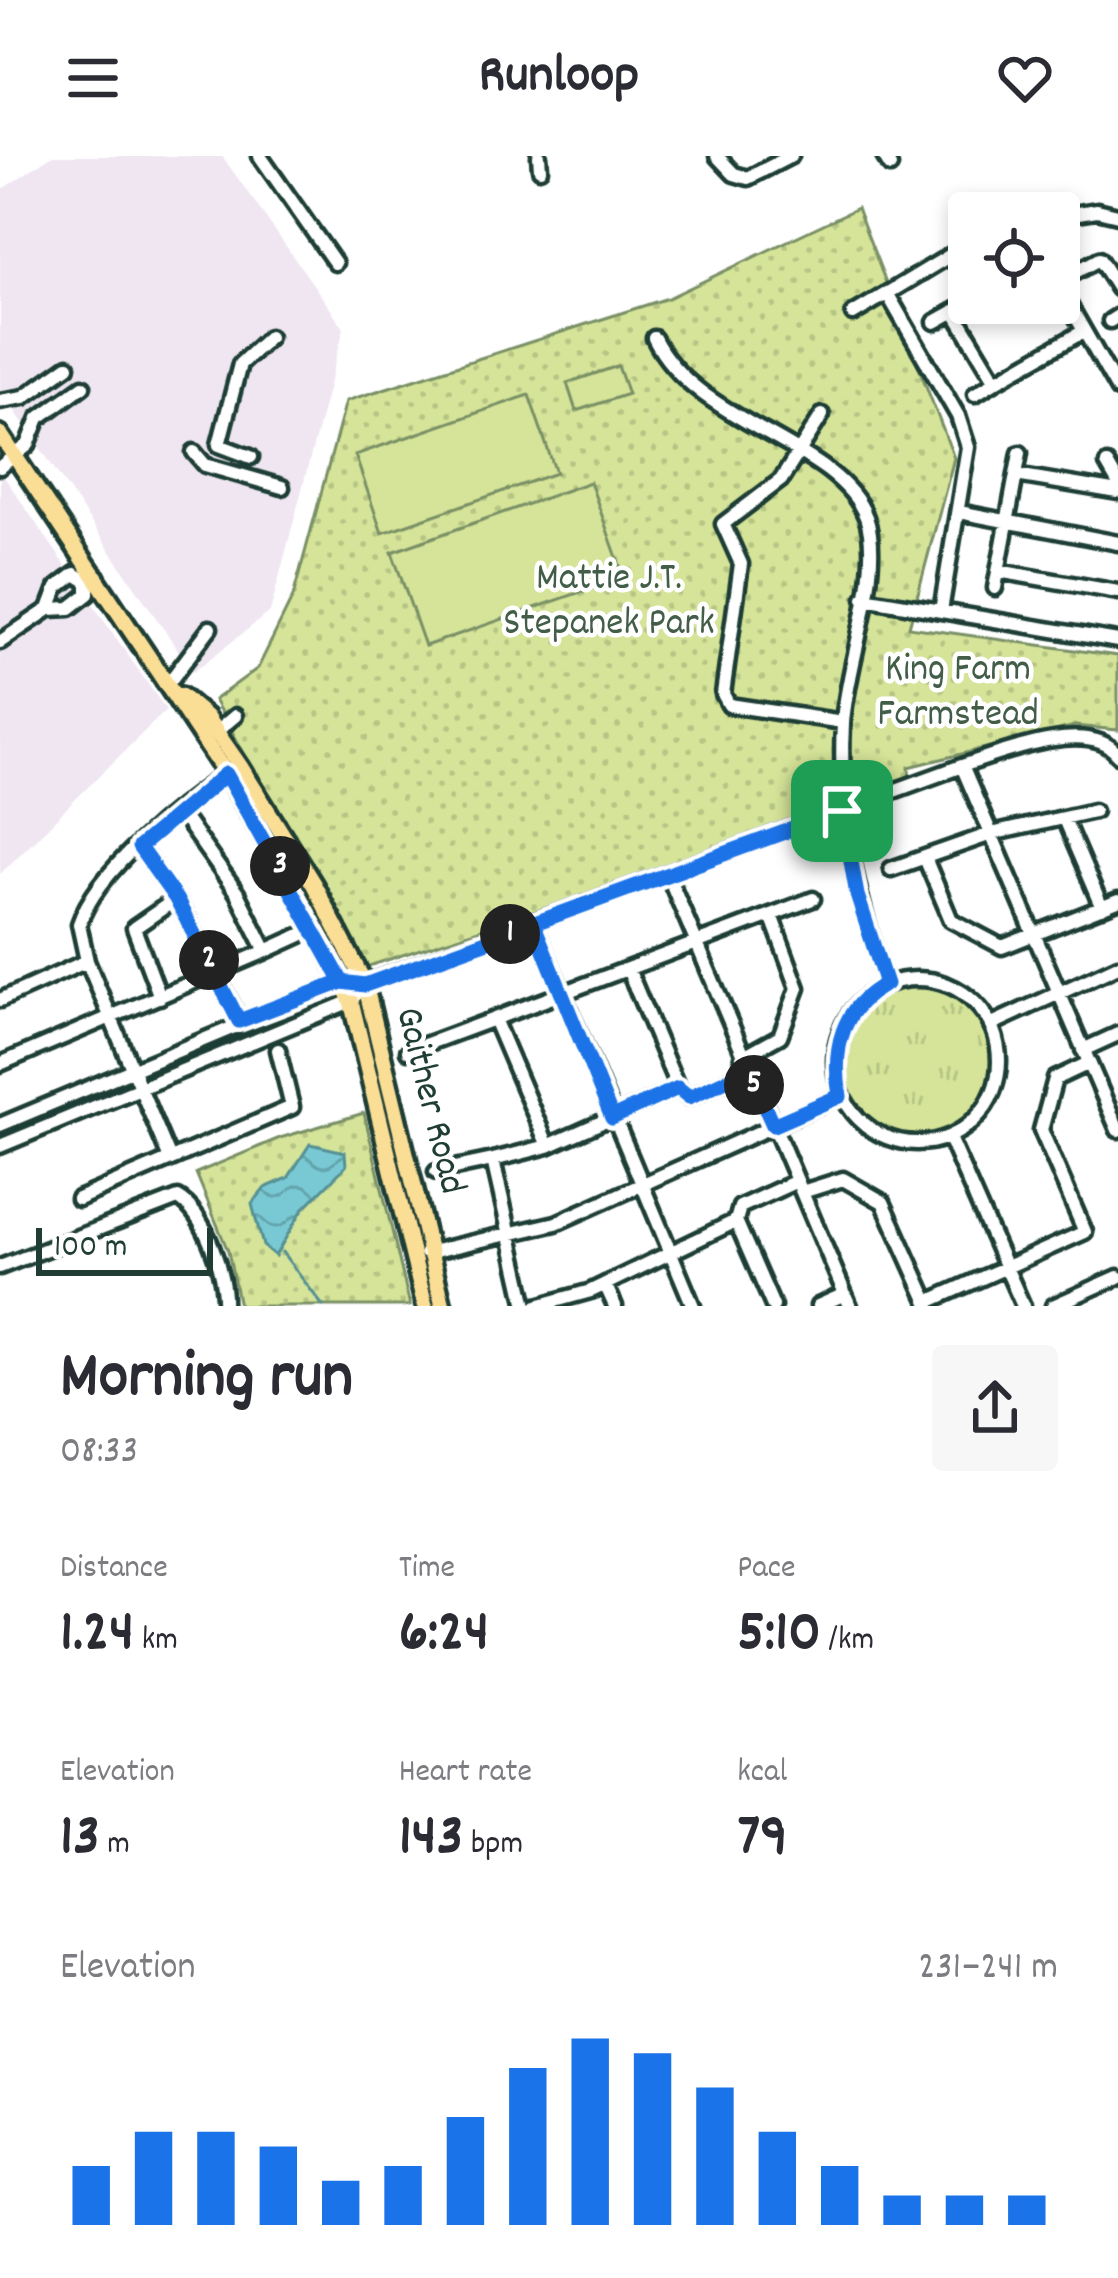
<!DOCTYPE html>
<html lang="en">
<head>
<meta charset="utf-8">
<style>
  body { margin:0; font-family:Dekko,sans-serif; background:#f7f7f7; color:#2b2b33; height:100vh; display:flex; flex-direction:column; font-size:45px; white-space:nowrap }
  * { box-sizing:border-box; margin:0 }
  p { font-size:39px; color:#7c7c81 }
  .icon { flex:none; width:66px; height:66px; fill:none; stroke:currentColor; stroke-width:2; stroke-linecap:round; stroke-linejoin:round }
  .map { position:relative; height:1150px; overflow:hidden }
  .drawer { display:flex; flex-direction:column; background:#fff; flex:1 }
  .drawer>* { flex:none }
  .fabs { position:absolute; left:948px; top:36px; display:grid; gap:24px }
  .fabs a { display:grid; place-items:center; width:132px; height:132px; border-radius:12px; background:#fff; box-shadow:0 6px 18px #0003; font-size:60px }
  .scale { position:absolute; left:36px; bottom:30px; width:177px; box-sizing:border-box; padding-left:12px; border:6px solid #1f3d34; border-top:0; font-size:33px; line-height:42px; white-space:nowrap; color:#1f3d34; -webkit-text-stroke:9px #fff; paint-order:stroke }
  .pin { position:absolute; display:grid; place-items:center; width:102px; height:102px; color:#fff; margin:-51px; border-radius:24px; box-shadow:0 6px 18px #0006 }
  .km { position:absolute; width:60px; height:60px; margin:-30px; border-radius:50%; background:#222; color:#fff; font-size:33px; line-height:60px; text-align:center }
  .round { display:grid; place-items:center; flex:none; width:126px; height:126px; border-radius:12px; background:#f7f7f7 }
  .headline { display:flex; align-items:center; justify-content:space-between; height:204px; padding:0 60px }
  h1 { font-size:66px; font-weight:700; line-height:90px }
  .metrics { display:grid; grid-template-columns:repeat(3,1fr); gap:18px; height:204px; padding:12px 60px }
  .metrics div { display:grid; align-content:center }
  .metrics b { font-size:60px; font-weight:700 }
  .metrics small { font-size:33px; font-weight:400 }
  .metrics p { font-size:33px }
  .chart { height:336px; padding:24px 60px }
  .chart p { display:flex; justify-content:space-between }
  .chart svg { width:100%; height:216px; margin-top:12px; stroke:#1a73e8; stroke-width:6 }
  header { display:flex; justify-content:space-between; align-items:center; height:156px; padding:0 60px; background:#fff; font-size:54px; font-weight:700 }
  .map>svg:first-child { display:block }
</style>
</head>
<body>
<header><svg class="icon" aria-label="menu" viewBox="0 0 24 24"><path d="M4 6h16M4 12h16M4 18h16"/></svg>Runloop<svg class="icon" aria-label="heart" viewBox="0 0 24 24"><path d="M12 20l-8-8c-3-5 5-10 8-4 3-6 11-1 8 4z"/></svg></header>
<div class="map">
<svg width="1118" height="1150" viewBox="0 0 1118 1150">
  <defs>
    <pattern id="grass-tufts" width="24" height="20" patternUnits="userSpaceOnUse" patternTransform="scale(3)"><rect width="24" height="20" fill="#d5e498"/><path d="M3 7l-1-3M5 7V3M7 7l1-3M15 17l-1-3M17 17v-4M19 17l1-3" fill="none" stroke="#b6c484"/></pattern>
    <pattern id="park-dots" width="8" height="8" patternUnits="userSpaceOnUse" patternTransform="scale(3)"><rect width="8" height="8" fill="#d5e498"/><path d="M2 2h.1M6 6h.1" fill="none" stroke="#b6c484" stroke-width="1.8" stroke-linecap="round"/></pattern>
    <pattern id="water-waves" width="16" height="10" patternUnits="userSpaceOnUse" patternTransform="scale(3)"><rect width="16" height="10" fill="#79c9d4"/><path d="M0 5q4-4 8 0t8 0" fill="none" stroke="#63a4ad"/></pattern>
  </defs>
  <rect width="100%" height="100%" fill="#fff"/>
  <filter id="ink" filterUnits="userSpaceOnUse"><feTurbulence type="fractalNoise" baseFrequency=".00833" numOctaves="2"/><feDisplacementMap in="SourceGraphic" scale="24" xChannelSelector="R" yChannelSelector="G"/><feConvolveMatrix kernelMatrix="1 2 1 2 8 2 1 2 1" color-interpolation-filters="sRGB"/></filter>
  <g filter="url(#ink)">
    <path fill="#efe6f2" d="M51,0h171l122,172 -74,284 -77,60 -193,-283v-198z
      M0,315l166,239 -166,164z"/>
    <path fill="url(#grass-tufts)" stroke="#7a9066" stroke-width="3" d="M840 905a77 77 0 1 1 154 0a77 77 0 1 1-154 0Z"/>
    <path fill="url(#park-dots)" stroke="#7a9066" stroke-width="3" d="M857,52l97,250 -45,169 209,29v74l-43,-4 -166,41 1,16 -69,28 -475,156 -152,-267 44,-32 35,-71 53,-196 322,-103z
      M364,957l46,193h-171l-11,-55 -32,-78 84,-35z"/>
    <path fill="#d5e498" stroke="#7a9066" stroke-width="3" d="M618,210l10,28 -52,17 -9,-28z
      M529,239l27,78 -174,60 -27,-78z
      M590,326l34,95 -199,69 -33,-94z"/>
    <path fill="url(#water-waves)" stroke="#559194" stroke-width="3" d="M310,988l35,8 1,14 -43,43 -28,47 -12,-10 -11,-42 13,-16 23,-10z"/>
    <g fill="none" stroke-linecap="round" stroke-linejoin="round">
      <path stroke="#559194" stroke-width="3" d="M282,1096l41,54"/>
      <g stroke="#1f3d34" stroke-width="21">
        <path id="minor" d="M260,0l75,107
          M539,0l1,13
          M717,0l17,18 14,4 43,-22
          M884,0l6,10
          M1059,60l38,-6 21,5
          M1059,125l40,-22 19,30
          M1059,131l59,103
          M887,137l71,123 10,31 -27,164
          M954,155l42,70 88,-50
          M853,158l116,-70
          M1110,165l8,-5
          M935,166l34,-19
          M654,182c43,87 184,105 212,179 19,52 -20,149 -23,207 -5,92 14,174 43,260
          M975,238l21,-13
          M0,245l24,-4 44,-31
          M822,259l-41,65 -58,44 18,40 -18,130 6,11 114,17
          M194,296l11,13 77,22
          M251,301l-32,-12 21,-81 29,-27
          M1107,308l11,19
          M0,311l28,-22 11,-27 44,-32
          M1016,319l102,17
          M959,356l159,31
          M998,415l120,21
          M995,432l25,-135
          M864,442l254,43
          M49,453l8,-21 18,-14 13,8
          M0,486l49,-33 21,-1 18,-14v-12l9,-6
          M167,529l43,-57
          M216,576l19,-16
          M962,610l156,364
          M1064,663l38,89
          M139,691l37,52 64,122
          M925,702l26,62 51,27 116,-46
          M891,713l100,-35 103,-23
          M668,719l182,431
          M534,769l159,381
          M266,795l35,-16
          M628,813l50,119
          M835 905a82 82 0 1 1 164 0a82 82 0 1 1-164 0Z
          M160,841l-26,-69 42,-29
          M0,844l87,-39
          M992,868l126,-58
          M1083,894l35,-16
          M408,895l86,-32
          M742,901l38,-21 18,-48 -27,-73
          M0,908l266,-113 -29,-58 -59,-83
          M0,969l342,-143 23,2 597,-218c37,-12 128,-49 156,-11
          M949,982l74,168
          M0,990l351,-145 14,-17
          M548,990l-54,-127 319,-120
          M170,1003l-83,-198 -8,-37c18,-54 100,-119 147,-150
          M436,1016l57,-12
          M802,1036l41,-13 40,23 45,100 157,-70 -44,-102 14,-51 34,-16
          M78,1043l214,-92 -14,-57
          M736,1065l37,85
          M426,1097l130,-30 284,-127
          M0,1111l178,-69c27,15 48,78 46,108
          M605,1128l10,22
          M526,1150l-33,-146 55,-14 130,-58 11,9 59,-27
          M537,1150l54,-15 145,-70 4,-14 57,-26
          M818,1150l27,-12
          M1053,1150l65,-29"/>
      </g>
      <g stroke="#1f3d34" stroke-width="24">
        <path id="major" d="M0,278l231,347 94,165 26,55 74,305
          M181,540l25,21 34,49 74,119 51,99 78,322"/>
      </g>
      <use href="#minor" stroke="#fff" stroke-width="12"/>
      <use href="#major" stroke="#fbde96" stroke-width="15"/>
    </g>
  </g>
  <g fill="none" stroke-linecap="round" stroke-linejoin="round" filter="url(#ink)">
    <g stroke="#fff" stroke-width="24">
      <path id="route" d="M842,655l-477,174 -23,-3 -103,39 -63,-122 -37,-52 87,-73 116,208 23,3 169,-60 78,193 66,-30 11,9 59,-27 25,55 67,-29c-8,-46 1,-89 46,-112l-29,-89 -15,-84"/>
    </g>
    <use href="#route" stroke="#1a73e8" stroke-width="15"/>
  </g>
  <g text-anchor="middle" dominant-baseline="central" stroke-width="9" stroke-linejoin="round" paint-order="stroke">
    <g font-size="39" fill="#435e48" stroke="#fff">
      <text x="609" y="424">Mattie J.T.<tspan x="609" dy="45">Stepanek Park</tspan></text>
      <text x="958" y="515">King Farm<tspan x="958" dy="45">Farmstead</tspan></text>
    </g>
    <g font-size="39" fill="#1f3d34" stroke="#fff">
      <text transform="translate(428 945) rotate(76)">Gaither Road</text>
    </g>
  </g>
</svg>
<div class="fabs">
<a><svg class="icon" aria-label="locate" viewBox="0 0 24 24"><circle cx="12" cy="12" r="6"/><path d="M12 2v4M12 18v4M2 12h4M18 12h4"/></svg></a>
</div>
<div class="scale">100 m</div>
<div class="pin" style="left:842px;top:655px;background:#1e9e55"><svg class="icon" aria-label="arrive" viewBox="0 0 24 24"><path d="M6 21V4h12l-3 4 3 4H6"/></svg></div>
<b class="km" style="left:510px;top:778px">1</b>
<b class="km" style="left:209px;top:804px">2</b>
<b class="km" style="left:280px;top:710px">3</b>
<b class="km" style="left:754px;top:929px">5</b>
</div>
<section class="drawer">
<div class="headline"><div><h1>Morning run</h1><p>08:33</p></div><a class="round"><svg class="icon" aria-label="share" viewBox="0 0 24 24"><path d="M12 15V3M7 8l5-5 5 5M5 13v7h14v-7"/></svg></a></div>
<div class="metrics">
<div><p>Distance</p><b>1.24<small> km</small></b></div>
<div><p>Time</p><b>6:24</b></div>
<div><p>Pace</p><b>5:10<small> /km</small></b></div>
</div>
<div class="metrics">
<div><p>Elevation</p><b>13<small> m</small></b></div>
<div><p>Heart rate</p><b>143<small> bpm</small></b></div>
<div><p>kcal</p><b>79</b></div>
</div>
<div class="chart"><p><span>Elevation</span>231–241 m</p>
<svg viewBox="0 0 160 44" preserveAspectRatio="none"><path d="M5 44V32M15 44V25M25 44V25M35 44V28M45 44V35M55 44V32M65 44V22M75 44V12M85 44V6M95 44V9M105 44V16M115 44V25M125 44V32M135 44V38M145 44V38M155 44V38"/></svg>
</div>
</section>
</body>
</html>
